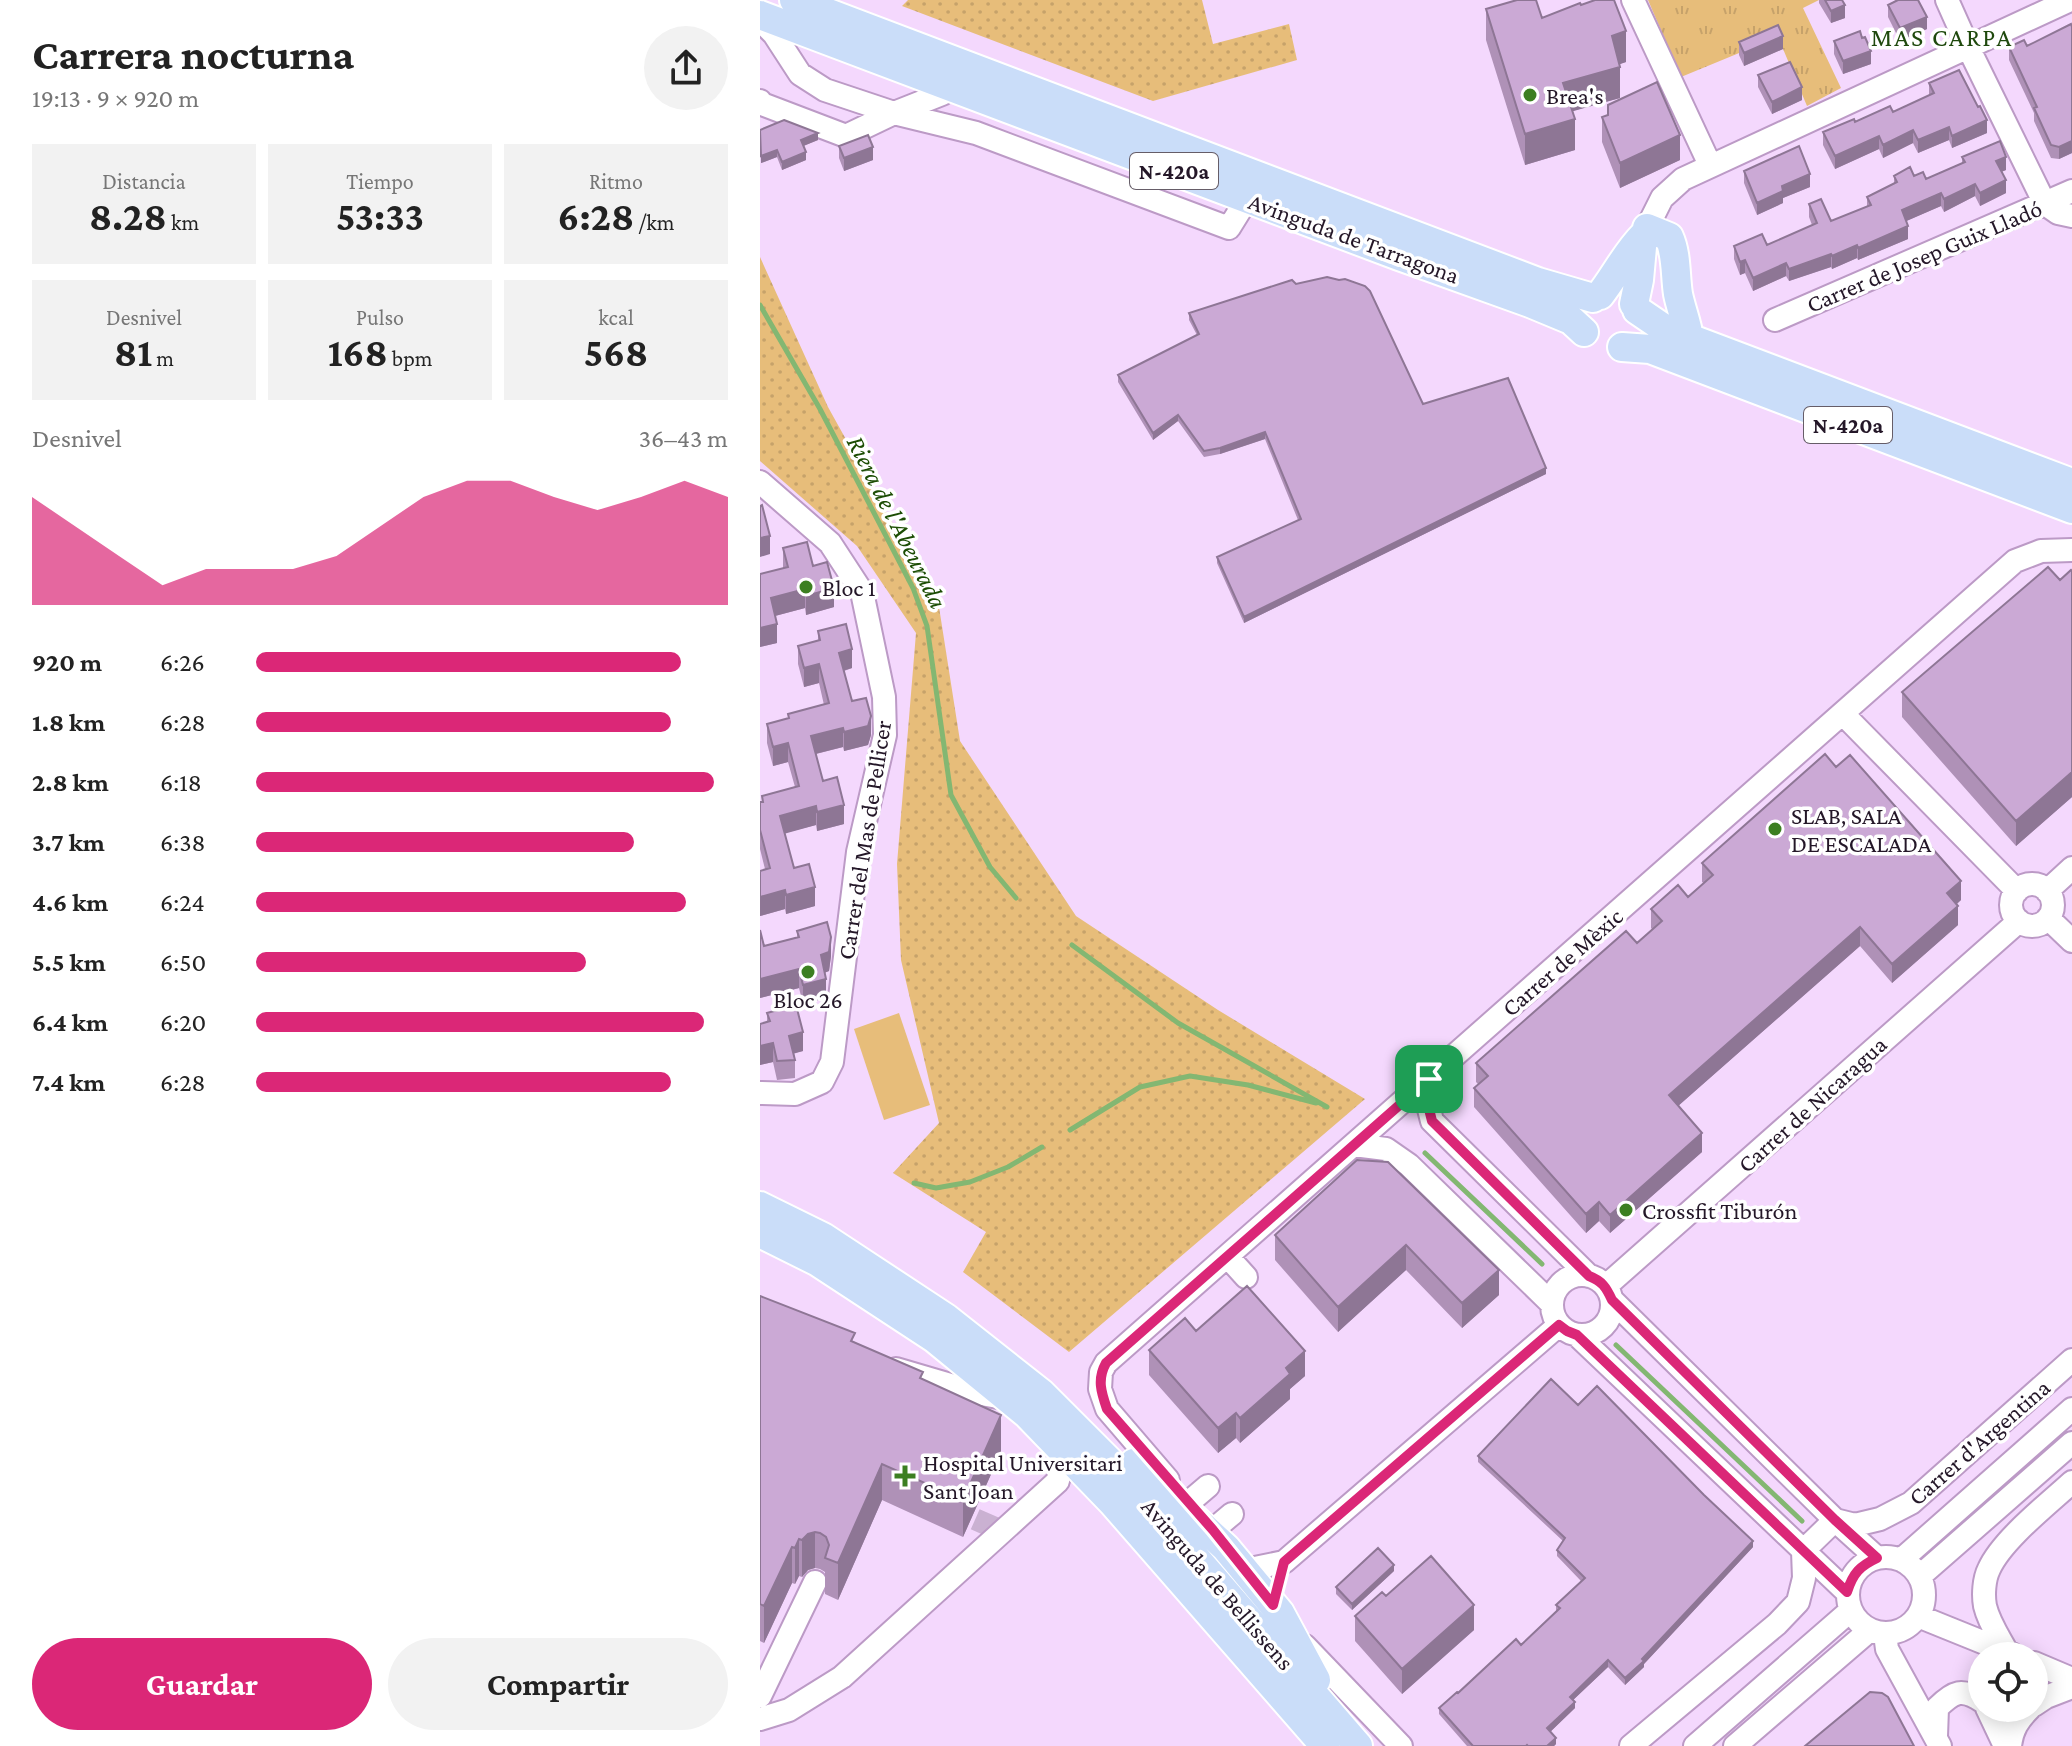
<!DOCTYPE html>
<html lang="es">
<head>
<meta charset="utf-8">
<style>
  body { margin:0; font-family:"Crimson Pro",serif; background:#f2f2f2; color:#222; height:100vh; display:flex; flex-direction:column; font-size:30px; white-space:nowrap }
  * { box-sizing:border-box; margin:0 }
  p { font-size:26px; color:#767676 }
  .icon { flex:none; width:44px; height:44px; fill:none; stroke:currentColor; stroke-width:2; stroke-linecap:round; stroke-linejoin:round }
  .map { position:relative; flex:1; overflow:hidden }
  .drawer { display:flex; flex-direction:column; background:#fff; width:760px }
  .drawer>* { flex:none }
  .fabs { position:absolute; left:1208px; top:1642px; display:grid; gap:16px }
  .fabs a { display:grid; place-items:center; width:80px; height:80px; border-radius:50%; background:#fff; box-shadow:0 4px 20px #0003; font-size:40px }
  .pin { position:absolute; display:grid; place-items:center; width:68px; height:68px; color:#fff; margin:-34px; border-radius:16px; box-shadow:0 4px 12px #0006 }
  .round { display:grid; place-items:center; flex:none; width:84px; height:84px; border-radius:42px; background:#f2f2f2 }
  .headline { display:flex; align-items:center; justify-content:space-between; height:136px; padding:0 32px }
  h1 { font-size:44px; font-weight:700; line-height:60px }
  .figures { display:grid; grid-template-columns:repeat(3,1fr); gap:12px; height:136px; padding:8px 32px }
  .figures div { display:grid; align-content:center; border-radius:0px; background:#f2f2f2; text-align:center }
  .figures b { font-size:40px; font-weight:700 }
  .figures small { font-size:22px; font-weight:400 }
  .figures p { font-size:22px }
  .chart { height:224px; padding:16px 32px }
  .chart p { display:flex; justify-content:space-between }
  .chart svg { width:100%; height:144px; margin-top:8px; fill:#db2777; opacity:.7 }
  .action { display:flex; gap:16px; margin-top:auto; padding:16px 32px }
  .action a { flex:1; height:92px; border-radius:48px; background:#db2777; color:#fff; font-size:32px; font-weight:700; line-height:92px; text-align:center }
  .action a+a { background:#f2f2f2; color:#222 }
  ul { padding:0 32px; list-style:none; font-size:26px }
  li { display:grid; grid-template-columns:128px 96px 1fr; align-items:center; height:60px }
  li i { height:20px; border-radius:10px; background:#db2777 }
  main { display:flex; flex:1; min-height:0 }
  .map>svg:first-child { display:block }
</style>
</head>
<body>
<main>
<section class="drawer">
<div class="headline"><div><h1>Carrera nocturna</h1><p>19:13 · 9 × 920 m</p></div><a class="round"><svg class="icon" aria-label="share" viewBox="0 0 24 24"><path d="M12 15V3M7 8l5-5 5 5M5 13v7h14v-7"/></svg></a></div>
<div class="figures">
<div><p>Distancia</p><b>8.28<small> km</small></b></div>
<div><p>Tiempo</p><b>53:33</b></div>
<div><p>Ritmo</p><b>6:28<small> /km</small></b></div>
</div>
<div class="figures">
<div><p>Desnivel</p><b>81<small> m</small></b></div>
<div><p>Pulso</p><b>168<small> bpm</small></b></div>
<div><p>kcal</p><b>568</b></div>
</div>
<div class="chart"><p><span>Desnivel</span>36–43 m</p>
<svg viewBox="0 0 160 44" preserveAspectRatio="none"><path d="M0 44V11L10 20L20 29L30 38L40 33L50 33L60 33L70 29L80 20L90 11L100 6L110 6L120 11L130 15L140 11L150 6L160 11V44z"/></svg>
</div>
<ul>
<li><b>920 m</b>6:26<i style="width:90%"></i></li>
<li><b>1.8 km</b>6:28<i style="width:88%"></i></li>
<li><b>2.8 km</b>6:18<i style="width:97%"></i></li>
<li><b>3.7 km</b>6:38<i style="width:80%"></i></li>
<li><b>4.6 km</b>6:24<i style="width:91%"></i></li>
<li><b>5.5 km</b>6:50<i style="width:70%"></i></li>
<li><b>6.4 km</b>6:20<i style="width:95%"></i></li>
<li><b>7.4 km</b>6:28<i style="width:88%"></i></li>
</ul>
<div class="action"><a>Guardar</a><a>Compartir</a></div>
</section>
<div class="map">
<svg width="1312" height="1746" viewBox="0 0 1312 1746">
  <defs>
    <pattern id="grass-dots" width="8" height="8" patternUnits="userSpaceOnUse" patternTransform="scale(2)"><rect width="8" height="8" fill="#e7bd7a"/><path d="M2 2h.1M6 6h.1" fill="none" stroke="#c6a26a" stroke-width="1.8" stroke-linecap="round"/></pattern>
    <pattern id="park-tufts" width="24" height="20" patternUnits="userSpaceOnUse" patternTransform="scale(2)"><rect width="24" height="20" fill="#e7bd7a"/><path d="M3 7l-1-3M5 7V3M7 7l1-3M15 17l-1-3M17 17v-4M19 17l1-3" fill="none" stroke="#c6a26a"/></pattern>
  </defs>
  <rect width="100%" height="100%" fill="#f4d8fd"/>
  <path fill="url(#grass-dots)" d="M148,0h294l11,44 76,-20 8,36 -144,41 -251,-95z
    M0,257l68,150 111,200 21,134 116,175 142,94 147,89 -296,253 -106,-80 23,-40 -93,-59 46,-50 -38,-163 -4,-96 19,-231 -59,-87 -97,-85z"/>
  <path fill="url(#park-tufts)" d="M888,0h171l-16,8 38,80 -34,18 -29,-69 -97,40z"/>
  <path fill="#e7bd7a" d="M139,1013l31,92 -46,15 -30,-91z"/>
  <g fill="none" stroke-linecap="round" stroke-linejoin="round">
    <path stroke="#83b772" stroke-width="5" d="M0,305l60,104 93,179 14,38 24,169 39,72 26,31
      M312,945l106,78 149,84
      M310,1130l70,-43 50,-11 58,9 68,18
      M665,1153l117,111
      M154,1183l22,5 34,-6 38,-15 34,-20
      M856,1345l186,176"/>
    <path stroke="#cab1d2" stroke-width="22" stroke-dasharray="22 11" stroke-linecap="butt" d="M185,1506l57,25"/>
    <g stroke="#bc9ac6" stroke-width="26">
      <path id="minor" d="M873,0l77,165
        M1187,0l21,47 77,157 13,9 14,3
        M0,20l14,14 26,40 25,16 69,23 82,20 253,95 18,-29
        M0,101l2,3 84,32 48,-23 48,-19 7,-7
        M883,236l19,-38 21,-19 387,-179
        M1015,320l297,-129
        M0,482l70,61 32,49 22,105 1,38 -27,117 -26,210 -10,20 -27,12 -35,-1
        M1083,714l174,177
        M1251 905a21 21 0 1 1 42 0a21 21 0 1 1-42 0Z
        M1287,891l25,-23
        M1288,918l24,23
        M669,1079l-1,26 4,16 157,155
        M594,1145l32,4 23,16 143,139
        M468,1257l18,20
        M792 1305a30 30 0 1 1 60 0a30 30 0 1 1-60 0Z
        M846,1286l413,-365
        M852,1300l223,220 42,38
        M817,1335l270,257
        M136,1369l85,25 28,5
        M408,1480l-61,-71 -7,-20 1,-17 5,-9 909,-802 26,-10 31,-1
        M428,1503l20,-17
        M453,1530l19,-16
        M1088 1595a38 38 0 1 1 76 0a38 38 0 1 1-76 0Z
        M1141,1560l171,-151
        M485,1570l39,-8 275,-237
        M1160,1576l152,-133
        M1158,1616l94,38
        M1125,1634l2,15 53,97
        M545,1646l96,100
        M1247,1652c-8,-15 -18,-29 -22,-46 -2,-11 -1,-27 4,-37 13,-29 59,-65 83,-87
        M1274,1663l38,16
        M0,1696l55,-114
        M1274,1705l12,-8 26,-10
        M1227,1708l18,38
        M0,1719l29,-9 53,-33 216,-196 4,-32
        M1176,1736l1,-28c17,-17 25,-20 45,-7
        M871,1746l146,-122 21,-22 6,-24 -1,-27 32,-31 20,5 25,-6 31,-16 161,-143
        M935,1746l155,-135
        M975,1746l135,-116
        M1250,1746c2,-17 8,-26 20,-38"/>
    </g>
    <g stroke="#fff" stroke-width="32">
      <path id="major" d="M34,0l744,282 55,16
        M0,15l639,241 131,47 41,17 13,12
        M887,228l22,9c8,18 6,38 9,57 3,15 9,29 11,44
        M840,295c15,-19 26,-42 43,-59
        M874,304l5,-24 4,-44
        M877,310l25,17 27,11 383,145
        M862,347l28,2 422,160
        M0,1206l63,31 123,81 95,75 90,90 227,263
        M0,1233l58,29 116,76 93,76 86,89 212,243
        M374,1463l92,85 54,65 36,67"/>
    </g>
    <use href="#minor" stroke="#fff" stroke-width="22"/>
    <use href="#major" stroke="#caddf9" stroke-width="28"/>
  </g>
  <path fill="#af91b7" d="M1059,0h23l3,18 -14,5 -12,-20z
    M1136,0h22l9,29 -27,12 -12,-24v-12z
    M726,9l56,9 84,44 -7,2 1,34 -48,13 3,39 -50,15 -39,-125z
    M1312,27v126l-13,6 -8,-1 -17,-37v-8l-25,-53v-13l18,-1z
    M1102,38l9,26 -28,10 -9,-20v-13z
    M979,42l44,7 -39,17 -5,-11z
    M998,75l44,25 -30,14 -14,-27z
    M1169,83l58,50 -35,15 -3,-8 -31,13 -5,-10 -30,15 -4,-9 -44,20 -12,-24v-13l32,-10 38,-10 36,-17z
    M842,117l78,43 -60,28 -18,-46z
    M0,130l58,10 -15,6 3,14 -24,10 -5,-13 -16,6z
    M79,146l34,14 -29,11 -5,-13z
    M1202,157l44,13 -5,2 5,21 -26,13 -5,-10 -31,16 -3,-6 -35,15 2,18 -50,21 -1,-2 -25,11 -1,-2 -42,14 -3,-5 -33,15 -8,-18 -5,2 -6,-16v-13l33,-1 45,-20 -3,-8v-13l22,17 36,-14v-10l27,-13v-8h20l12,3 36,-16z
    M984,171l66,16 -27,11v5l-26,12 -13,-32z
    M429,313l234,91 123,70 -302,149 -27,-60v-6l81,-37 -33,-81 -45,15 -16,3 -26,-36 -25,19 -35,-58v-7l79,-40 -8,-15z
    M23,548l30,18 21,41 -28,8 -1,-7 -30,8 2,27 -17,4 23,-79z
    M1312,571v226l-56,49 -114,-129v-25z
    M58,631l34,37 -8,3 8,30 19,34 -3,10 -24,6 -1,-4 -27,7 7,27 21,43 -27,7 -1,-6 -32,8 10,35 21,38 -29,8 -1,-5 -25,7v-45l5,-2 -5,-20v-47h2v-6l33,-9 -7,-25 -15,4 -6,-23v-19l21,-5v-5l36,-9 -5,-22 -15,4 -6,-23v-18l20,-6z
    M942,863l259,37 -4,4 1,21 -66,58 -32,-37 -182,160 24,46 -92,81 -11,-12 -13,12 -112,-126v-19l4,-4 -2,-2v-19l161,-120 15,-14 -1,-1v-19l37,-12 16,-14 -2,-1z
    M0,930l4,16 33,-9v-6l34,25 -2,15 -5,2 2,25 -23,6 -4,-16 -39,10z
    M7,1013l36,38 -9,2 1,7v18l-18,2 -4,-18 -13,3v-41l7,-2z
    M597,1160l142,135 -37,33 -56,-58 -68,62 -63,-72v-25z
    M0,1296l95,46 68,38 78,72 -38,85 -81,-37 -44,100 -13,-6v-22l-5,-3 -5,-1 -7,2 -6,7 -3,-1 -4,8 -3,-1 -28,60 -4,-2z
    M436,1331l109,45 -15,13v10l-50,44 -4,-5 -18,15 -69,-78v-25z
    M818,1405l175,142 -109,117v3l-19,18 -17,-18 -35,33 2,8 -25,24 6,12 -2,2h-87l-28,-32v-6l82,-63 35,-34v-6l25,-24 -24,-25v-6l6,-9 -85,-79v-6z
    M634,1571l-42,39 -16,-16v-7z
    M626,1596l88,34 -72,64 -47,-53v-25z"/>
  <path fill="#8e7695" d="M1085,5v13l-14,5v-12z
    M1167,17v12l-27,12v-13z
    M866,31v31l-14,5v-31z
    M1023,36v13l-39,17v-13z
    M1111,51v13l-28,10v-13z
    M860,67v31l-57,16v-31z
    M1042,87v13l-30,14v-12z
    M815,119v31l-50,15v-31z
    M1227,120v13l-35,15v-12z
    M1189,127v13l-31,13v-13z
    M1153,130v13l-30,15v-13z
    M58,133v7l-17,7v-7z
    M920,135v25l-60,28v-25z
    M1119,136v13l-44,20v-13z
    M1312,141v12l-13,6v-12z
    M113,147v13l-29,11v-13z
    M17,150v7l-16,6v-7z
    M46,152v8l-24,10v-8z
    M1246,157v13l-10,4v-13z
    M1050,174v13l-27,11v5l-26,12v-12l25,-17z
    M1246,180v13l-26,13v-13z
    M1215,184v12l-31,16v-13z
    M1181,193v13l-39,17v-13z
    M1148,226v13l-50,21v-12z
    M1097,245v13l-25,11v-13z
    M1071,254v13l-42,14v-12z
    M985,260v13l-5,2v-13z
    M1026,263v13l-33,15v-13z
    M418,415v6l-25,19v-7z
    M505,432v7l-45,15v-6z
    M786,468v6l-302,149v-6z
    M10,536v18l-10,3v-19z
    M74,588v19l-28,8v-19z
    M45,589v19l-34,9v-19z
    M17,624v19l-17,4v-19z
    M92,649v19l-13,4v-19z
    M59,664v19l-15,4v-19z
    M111,716v19l-3,10 -24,6v-19z
    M83,728v19l-32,8v-19z
    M28,743v19l-15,4v-19z
    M1312,772v25l-56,49v-25z
    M84,805v19l-27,7v-19z
    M56,806v19l-36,10v-19z
    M1201,881v19l-14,12v-19z
    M55,887v19l-29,8v-19z
    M25,890v19l-25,7v-19z
    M1198,906v19l-66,58v-19z
    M1100,927v19l-191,168v-19z
    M71,937v19l-2,15 -8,3v-19z
    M39,969v19l-39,10v-19z
    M66,979v19l-23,6v-19z
    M43,1032v19l-14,4v-19z
    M13,1043v19l-13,3v-19z
    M942,1133v19l-92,81v-18z
    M839,1202v19l-13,12v-19z
    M646,1245v25l-68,62v-25z
    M739,1270v25l-37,33v-25z
    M545,1351v25l-15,13v10l-50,44v-25l46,-50z
    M476,1413v25l-18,15v-25z
    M241,1415v37l-38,85v-37z
    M122,1464v36l-44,100v-37z
    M55,1532v36l-7,2 -6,7v-37l6,-6z
    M39,1539v37l-4,8v-36z
    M993,1541v6l-109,117v3l-19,18v-7l17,-19z
    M32,1547v36l-28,60v-37z
    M634,1565v6l-42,39v-6z
    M714,1605v25l-72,64v-25z
    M848,1660v7l-38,36v-6z
    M815,1702v6l-28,27v-7z
    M796,1738v6l-2,2h-7z"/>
  <path fill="#cba9d5" stroke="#8e7695" stroke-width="2" d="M757,0h19l6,18 38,-15 1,2 14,-5h19l12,31 -14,5 8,31 -57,16 12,36 -50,15 -39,-125z
    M1065,0h17l3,5 -14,6z
    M1138,0h20l9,17 -27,11 -12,-23z
    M1311,24l1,3v114l-13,6 -8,-2 -17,-37 3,-1 -28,-60 15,-7 3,6z
    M1018,25l5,11 -39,17 -5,-11z
    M1100,31l2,7 3,-1 6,14 -28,10 -9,-20z
    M1030,62l12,25 -30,15 -14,-27z
    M1199,70l19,37 2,-1 7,14 -35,16 -3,-9 -31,13 -5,-10 -30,15 -4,-9 -44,20 -12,-24 31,-13 1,3 35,-16 3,6 41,-19 -5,-10z
    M897,82l23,53 -60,28 -18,-46 6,-2v-10z
    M24,120l34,13 -17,7 5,12 -24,10 -5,-12 -16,6 -1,-26z
    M108,135l5,12 -29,11 -5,-12z
    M1240,141l6,16 -10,4 10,19 -26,13 -5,-9 -31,15 -3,-6 -39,17 6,16 -50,22 -1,-3 -25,11 -1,-2 -42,15 -3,-6 -33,15 -8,-18 -5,2 -6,-16 28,-12 5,11 50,-22 -8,-19 12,-5 10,22 40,-16 -4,-8 30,-15 -3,-6 16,-9 4,9 9,-4 3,7 39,-17 -3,-5z
    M1039,146l11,28 -28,12 1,5 -26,12 -13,-32z
    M567,277l12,3 6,-1 20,7 5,5 53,113 85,-26 38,90 -302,149 -27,-60 84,-38 -36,-87 -45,16 -16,3 -26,-36 -25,18 -35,-58 81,-41 -10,-21 103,-33 4,4z
    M2,505l8,31 -10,2v-32z
    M47,542l6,24 14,-4 7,26 -28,8 -1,-7 -34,9 6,26 -17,4v-54l28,-7 -5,-19z
    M1288,567l12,13 11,-10 1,1v201l-56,49 -114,-129z
    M86,624l6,25 -13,4 13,48 14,-3 5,18 -3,10 -24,6 -1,-4 -32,8 12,45 14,-4 7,28 -27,7 -1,-6 -36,10 14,52 15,-4 6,23 -29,8 -1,-5 -25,7v-26l10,-3 -10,-38v-28h3l-1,-6 37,-10 -11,-43 -15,4 -6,-23 22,-6 -1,-4 41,-11 -10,-39 -15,4 -6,-22 22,-6 -2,-9z
    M1065,754l11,13 14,-12 111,126 -14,12 11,13 -66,58 -32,-37 -191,168 33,38 -92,82 -11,-13 -13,12 -112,-126 14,-12 -12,-13 150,-132 11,12 25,-22 -11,-12 27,-24 10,12 25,-22 -11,-12z
    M67,922l4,15 -2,15 -8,3 5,24 -23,6 -4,-16 -39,10v-49l4,16 35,-9 -2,-6z
    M36,1005l7,27 -14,4 6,24 -18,1 -4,-18 -13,3v-22l10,-3 -3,-8z
    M597,1160l31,2 111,108 -37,33 -56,-58 -68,62 -63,-72z
    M487,1286l58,65 -19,17 4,6 -50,44 -4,-5 -18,15 -69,-78 36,-32 11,13z
    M0,1296l95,37 -4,8 72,31 -3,6 81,37 -38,85 -81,-36 -44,99 -13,-5 4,-13 -3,-8 -6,-4 -5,-1 -7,2 -6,6 -3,-1 -4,9 -3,-1 -28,59 -4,-2z
    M791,1379l27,26 19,-19 107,109 49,46 -111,118 2,2 -19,17 -17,-18 -38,37 5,5 -28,26 9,10 -9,8h-19l-1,-1 -1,1h-53l-34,-38 18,-16 1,1 58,-54 5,6 39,-37 -4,-3 29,-27 -28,-28 8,-12 -87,-82z
    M618,1548l16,17 -42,39 -16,-17z
    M671,1556l43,49 -72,64 -47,-53 27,-24 4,4z
    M1110,1692l12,1 6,4 26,49h-109z"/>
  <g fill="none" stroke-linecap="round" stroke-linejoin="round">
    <g stroke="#fff" stroke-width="16">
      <path id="route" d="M669,1079l-1,26 4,16 157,155c13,5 17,11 23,24l223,220 42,38c-17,8 -24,15 -30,34l-270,-257 -10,-4 -8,-6 -275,237 -11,43 -60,-75 -106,-121c-6,-17 -10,-30 -1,-46z"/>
    </g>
    <use href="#route" stroke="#db2777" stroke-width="10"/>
  </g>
  <g fill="#3c7f21" stroke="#fff" stroke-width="3">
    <circle cx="770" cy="95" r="8"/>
    <circle cx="46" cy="587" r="8"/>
    <circle cx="1015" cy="829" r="8"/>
    <circle cx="48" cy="972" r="8"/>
    <circle cx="866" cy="1210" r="8"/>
    <path d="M141 1464h8v8h8v8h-8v8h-8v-8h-8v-8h8z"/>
  </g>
  <g text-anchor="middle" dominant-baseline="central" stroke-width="7" stroke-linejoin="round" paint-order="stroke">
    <g fill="#fff" stroke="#665d68" stroke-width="2">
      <rect x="370" y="153" width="88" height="36" rx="6"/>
      <rect x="1044" y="407" width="88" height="36" rx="6"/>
    </g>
    <g font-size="22" font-weight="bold" fill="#241728">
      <text x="414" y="171">N-420a</text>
      <text x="1088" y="425">N-420a</text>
    </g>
    <g font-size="24" fill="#241728" stroke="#fff" text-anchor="start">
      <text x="786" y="95">Brea's</text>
      <text x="62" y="587">Bloc 1</text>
      <text x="1031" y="815">SLAB, SALA<tspan x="1031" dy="28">DE ESCALADA</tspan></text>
      <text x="48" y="999" text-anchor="middle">Bloc 26</text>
      <text x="882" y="1210">Crossfit Tiburón</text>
      <text x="163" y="1462">Hospital Universitari<tspan x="163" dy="28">Sant Joan</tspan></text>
    </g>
    <g font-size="24" fill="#241728" stroke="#fff">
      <text transform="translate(594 238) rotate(20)">Avinguda de Tarragona</text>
      <text transform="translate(1164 256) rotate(-23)">Carrer de Josep Guix Lladó</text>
      <text transform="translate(104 840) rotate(-81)">Carrer del Mas de Pellicer</text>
      <text transform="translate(802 962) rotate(-41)">Carrer de Mèxic</text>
      <text transform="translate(1052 1104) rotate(-42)">Carrer de Nicaragua</text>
      <text transform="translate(1219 1442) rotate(-41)">Carrer d'Argentina</text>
      <text transform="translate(458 1584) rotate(49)">Avinguda de Bellissens</text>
    </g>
    <g font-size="26" letter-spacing="2" fill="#1f490d" stroke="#fff">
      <text x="1182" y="37">MAS CARPA</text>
    </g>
    <g font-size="26" font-style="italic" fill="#1c4d04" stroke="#fff">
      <text transform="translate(137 522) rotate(63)">Riera de l'Abeurada</text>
    </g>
  </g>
</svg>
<div class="fabs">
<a><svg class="icon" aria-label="locate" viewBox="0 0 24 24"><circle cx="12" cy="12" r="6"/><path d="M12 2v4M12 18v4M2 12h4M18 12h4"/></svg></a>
</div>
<div class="pin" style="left:669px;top:1079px;background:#1e9e55"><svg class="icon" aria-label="arrive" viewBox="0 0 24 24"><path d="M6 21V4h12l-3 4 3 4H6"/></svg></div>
</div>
</main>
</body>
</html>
